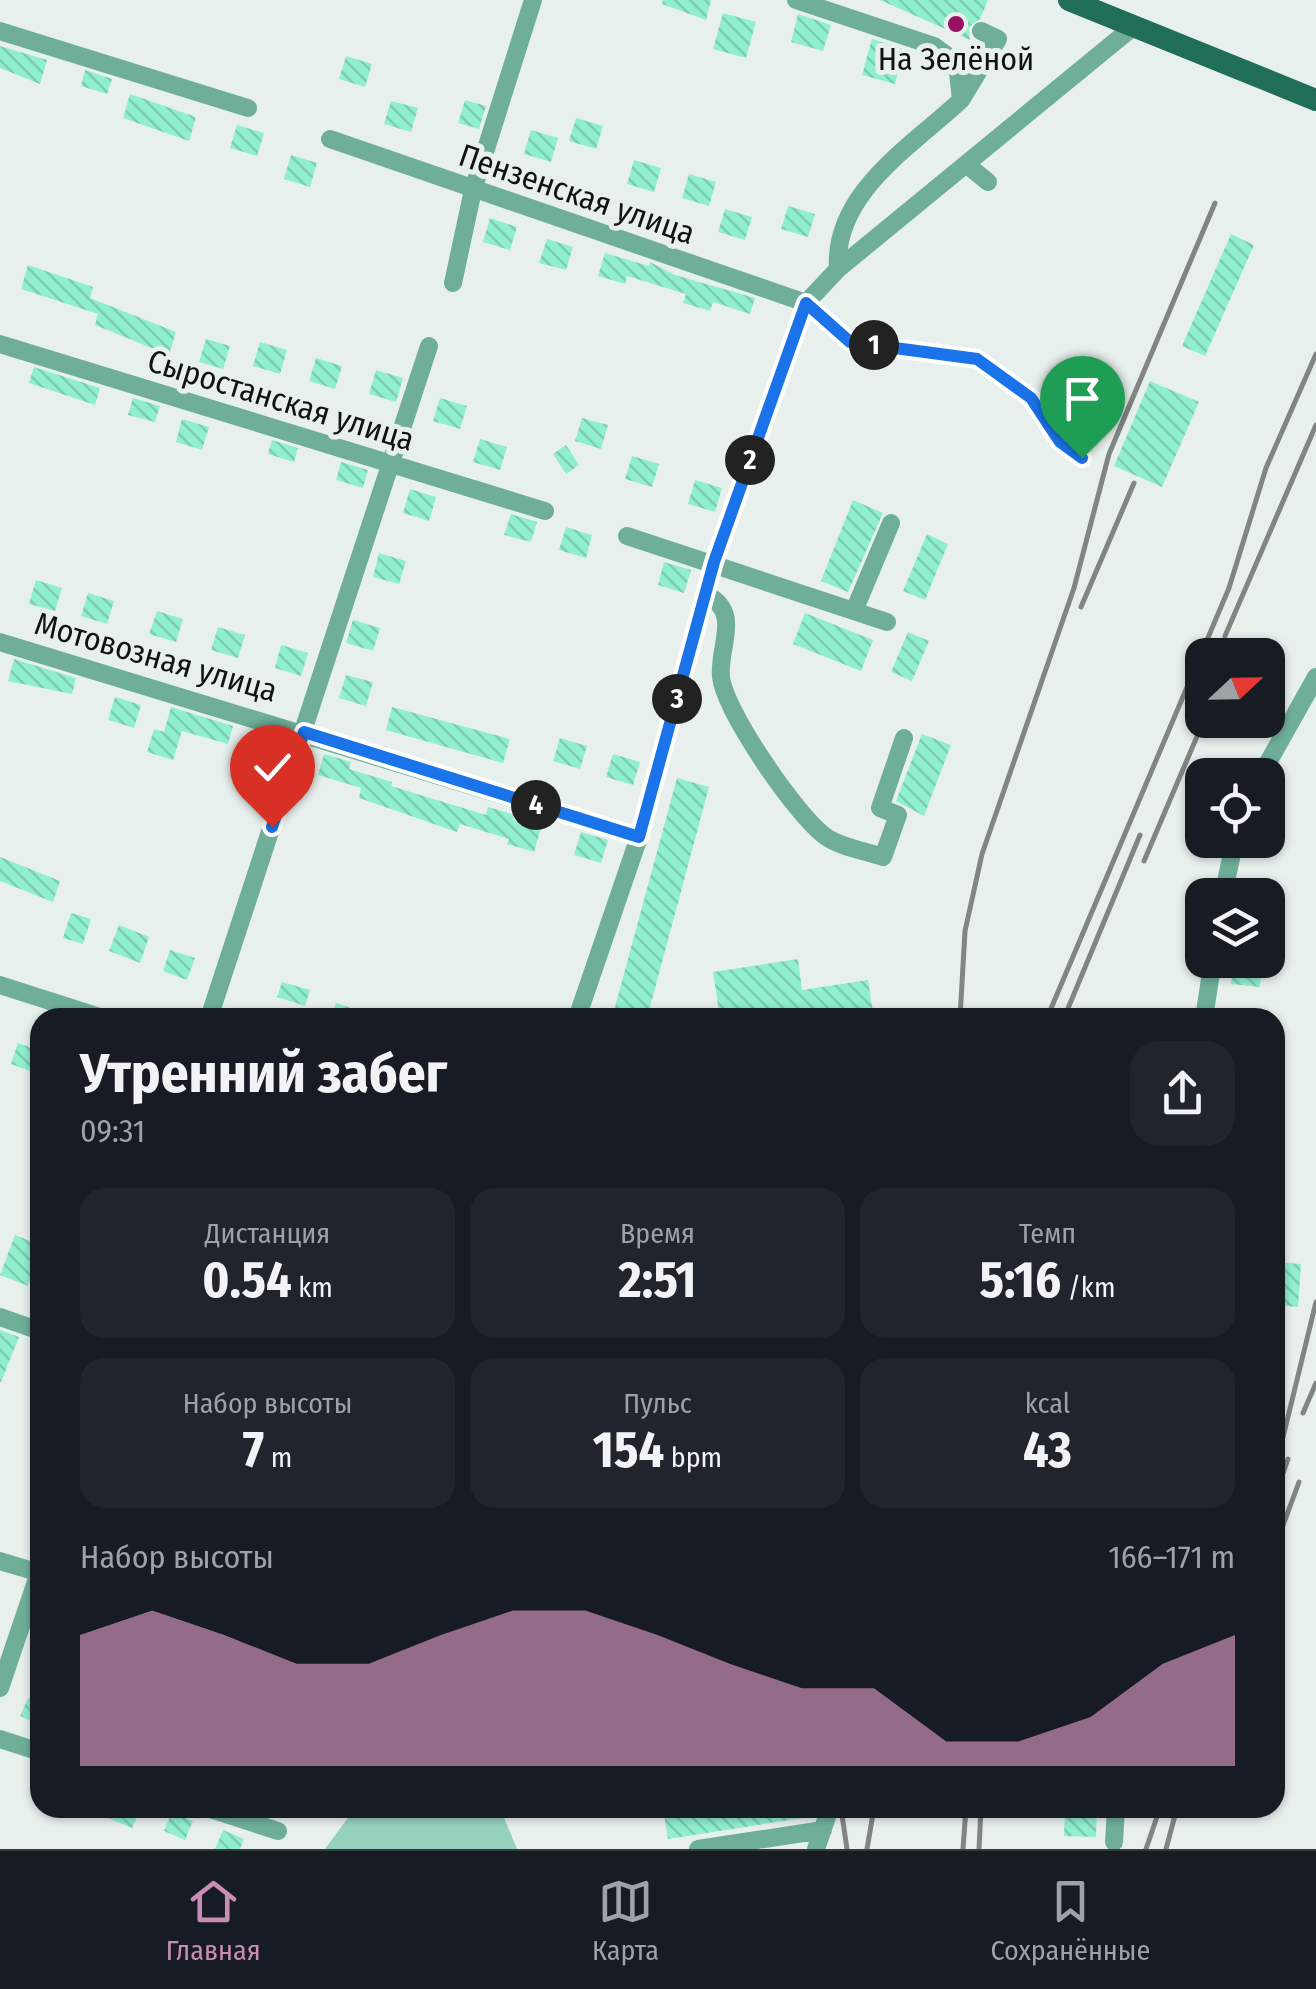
<!DOCTYPE html>
<html lang="ru">
<head>
<meta charset="utf-8">
<style>
  body { margin:0; font-family:"Fira Sans Condensed",sans-serif; background:#20242c; color:#f1f3f6; height:100vh; display:flex; flex-direction:column; font-size:38px; white-space:nowrap }
  * { box-sizing:border-box; margin:0 }
  p { font-size:32px; color:#9ea1a6 }
  .icon { flex:none; width:55px; height:55px; fill:none; stroke:currentColor; stroke-width:2; stroke-linecap:round; stroke-linejoin:round }
  .map { position:relative; flex:1; overflow:hidden }
  .panel { position:absolute; left:30px; top:1008px; width:1255px; height:810px; display:flex; flex-direction:column; background:#171b24; border-radius:30px; box-shadow:0 2px 8px #0004 }
  .panel>* { flex:none }
  .needle { width:65px; rotate:68deg }
  .buttons { position:absolute; left:1185px; top:638px; display:grid; gap:20px }
  .buttons a { display:grid; place-items:center; width:100px; height:100px; border-radius:20px; background:#171b24; box-shadow:0 2px 8px #0004; font-size:50px }
  .pin { position:absolute; display:grid; place-items:center; width:85px; height:85px; color:#fff; margin:-102px -42px; border-radius:50% 50% 50% 0; rotate:-45deg; box-shadow:0 0 10px #0007 }
  .pin .icon { rotate:45deg }
  .km { position:absolute; width:50px; height:50px; margin:-25px; border-radius:50%; background:#222; color:#fff; font-size:28px; line-height:50px; text-align:center }
  .round { display:grid; place-items:center; flex:none; width:105px; height:105px; border-radius:30px; background:#20242c }
  .head { display:flex; align-items:center; justify-content:space-between; height:170px; padding:0 50px }
  h1 { font-size:55px; font-weight:700; line-height:75px }
  .figures { display:grid; grid-template-columns:repeat(3,1fr); gap:15px; height:170px; padding:10px 50px }
  .figures div { display:grid; align-content:center; border-radius:25px; background:#20242c; text-align:center }
  .figures b { font-size:50px; font-weight:700 }
  .figures small { font-size:28px; font-weight:400 }
  .figures p { font-size:28px }
  .chart { height:280px; padding:20px 50px }
  .chart p { display:flex; justify-content:space-between }
  .chart svg { width:100%; height:180px; margin-top:10px; fill:#c98db4; opacity:.7 }
  .tabs { display:flex; justify-content:space-around; align-items:center; height:140px; border-top:2px solid #363941; background:#171b24; font-size:28px; color:#9ea1a6 }
  .tabs a { display:grid; justify-items:center; gap:5px }
  .tabs .on { color:#c98db4 }
  .map>svg:first-child { display:block }
</style>
</head>
<body>
<div class="map">
<svg width="1316" height="1849" viewBox="0 0 1316 1849">
  <defs>
    <pattern id="building-back-hatch" width="6" height="6" patternUnits="userSpaceOnUse" patternTransform="scale(2.5)"><rect width="6" height="6" fill="#90efcf"/><path d="M-1 5l2 2M0 0l6 6M5-1l2 2" fill="none" stroke="#7bccb1"/></pattern>
  </defs>
  <rect width="100%" height="100%" fill="#e8f0ed"/>
  <path fill="#96d1bc" d="M355,1808h145l17,41h-192z"/>
  <path fill="url(#building-back-hatch)" d="M663,0h48l-5,20 -44,-16z
    M880,0h108l-8,19 -11,8 1,13z
    M723,13l33,9 -10,36 -33,-9z
    M798,14l33,11 -8,26 -32,-9z
    M872,39l32,10 -9,35 -33,-9z
    M0,46l47,14 -7,24 -40,-16z
    M346,56l26,8 -7,23 -26,-8z
    M85,70l27,9 -5,15 -26,-8z
    M130,94l66,23 -7,24 -66,-23z
    M465,100l21,6 -7,23 -21,-6z
    M391,101l27,7 -7,24 -27,-8z
    M576,118l27,8 -7,23 -27,-8z
    M237,125l27,8 -7,23 -27,-8z
    M531,130l27,8 -7,24 -27,-8z
    M291,155l26,8 -7,24 -26,-8z
    M634,160l27,8 -7,24 -27,-8z
    M689,174l27,8 -7,24 -27,-8z
    M788,206l27,8 -7,23 -27,-8z
    M725,209l27,8 -7,23 -27,-8z
    M490,218l27,9 -7,23 -27,-8z
    M1231,234l23,11 -49,111 -23,-10z
    M547,239l26,8 -7,23 -27,-7z
    M605,253l44,13 1,-4 25,13 80,23 -5,16 -37,-12 -3,9 -27,-8 3,-9 -59,-18 -2,8 -27,-8z
    M28,265l65,22 -3,11 86,34 -7,23 -74,-30 3,-11 -77,-25z
    M206,339l24,7 -7,23 -24,-7z
    M260,342l27,8 -7,24 -27,-8z
    M316,358l26,8 -7,23 -26,-8z
    M34,367l66,21 -5,17 -66,-22z
    M376,370l27,8 -7,24 -27,-8z
    M1150,381l49,21 -37,85 -48,-21z
    M133,398l27,8 -5,16 -27,-7z
    M440,398l27,8 -7,23 -27,-8z
    M582,418l26,7 -7,24 -26,-8z
    M182,419l27,8 -7,23 -26,-8z
    M480,439l27,8 -7,23 -27,-8z
    M272,440l26,8 -4,14 -26,-8z
    M566,445l13,20 -13,9 -13,-20z
    M632,456l27,8 -7,23 -27,-8z
    M341,462l27,8 -5,18 -27,-8z
    M695,480l27,8 -7,24 -27,-8z
    M410,489l26,8 -7,24 -26,-8z
    M853,500l30,13 -35,79 -27,-11z
    M511,514l26,8 -6,20 -27,-7z
    M566,527l26,8 -6,23 -27,-8z
    M927,534l21,10 -23,56 -22,-9z
    M379,553l27,8 -7,23 -26,-7z
    M664,562l27,8 -7,23 -26,-8z
    M36,580l26,8 -7,23 -26,-7z
    M88,593l26,8 -7,23 -26,-8z
    M157,611l26,8 -7,23 -27,-8z
    M805,613l68,27 -12,31 -68,-27z
    M353,620l27,8 -7,23 -27,-8z
    M218,627l27,8 -7,23 -27,-8z
    M908,632l21,9 -17,40 -21,-9z
    M281,645l27,8 -7,23 -26,-8z
    M14,659l62,19 -4,16 -64,-13z
    M346,675l27,7 -7,24 -27,-8z
    M115,697l26,8 -7,23 -26,-8z
    M171,707l62,19 -5,18 -46,-13 -9,29 -26,-8 7,-23 10,3z
    M392,707l118,32 -7,24 -117,-33z
    M922,734l29,11 -27,71 -28,-15z
    M264,736l22,6 -6,19 -22,-6z
    M560,738l27,8 -7,23 -27,-8z
    M324,754l27,8 -2,7 43,13 -1,4 95,29 2,-8 27,8 -2,5 28,8 -7,24 -27,-8 2,-5 -49,-15 -3,8 -98,-34 2,-10 -43,-13z
    M613,754l27,8 -7,23 -27,-8z
    M677,778l32,9 -62,231h-35z
    M581,832l27,8 -7,23 -27,-8z
    M0,857l60,24 -7,21 -53,-21z
    M71,913l20,6 -8,25 -20,-6z
    M119,925l30,12 -9,26 -31,-12z
    M170,950l25,8 -8,22 -24,-9z
    M798,959l4,31 66,-10 6,38h-154l-7,-46z
    M1233,960h29l-2,27 -29,-3z
    M282,982l28,8 -5,16 -28,-9z
    M336,1003l36,12v3h-41z
    M18,1043l22,8 -5,22 -24,-9z
    M15,1235l25,10 -12,41 -28,-11z
    M1275,1262l26,2 -3,43 -23,-2z
    M0,1330l19,7 -18,45h-1z
    M28,1698l12,5v22l-20,-9z
    M84,1808h57l-9,20z
    M663,1808h154l-3,8 -146,23z
    M1065,1808h32l-1,29 -32,-1z
    M172,1812l21,9 -8,19 -21,-9z
    M223,1830l21,9 -4,10h-25z"/>
  <g fill="none" stroke-linecap="round" stroke-linejoin="round">
    <path stroke="#6faf99" stroke-width="18" d="M796,0l138,46 23,17 4,37c-49,46 -128,93 -123,169
      M0,31l248,77
      M961,100l37,-61 -17,-8
      M330,139l476,164 43,39 128,17 54,39 29,44 22,16
      M966,164l22,18
      M453,283l20,-93 60,-190
      M0,344l545,167
      M627,536l260,86
      M707,595c35,18 11,51 14,82 4,35 76,139 104,159 14,11 41,15 58,21l15,-42 -18,-7 24,-70
      M854,611l37,-88
      M0,642l639,195
      M1261,775l55,-98
      M1223,895l12,-55
      M0,985l103,33
      M209,1018l220,-672
      M577,1018l62,-181 75,-275 92,-259 32,-34 295,-242
      M1204,1018l9,-58
      M0,1317l40,14
      M0,1561l40,12
      M0,1688l40,-118
      M0,1739l40,13
      M207,1808l71,23
      M1114,1842l2,-34
      M698,1849l125,-19
      M816,1849l14,-41"/>
    <path stroke="#216e58" stroke-width="22" d="M1069,0l247,100"/>
    <path stroke="#818684" stroke-width="5" d="M1081,607l53,-124
      M1225,636l91,-211
      M1144,861l60,-141
      M960,1018l5,-87 17,-77 92,-266 35,-134 106,-251
      M1047,1018l182,-430 37,-120 50,-114
      M1064,1018l76,-183
      M1303,1413l13,-30
      M1275,1470l41,-168
      M1275,1496l13,-37
      M1275,1547l24,-65
      M841,1808l6,41
      M867,1849l7,-41
      M963,1849l3,-41
      M979,1849l2,-41
      M1146,1849l14,-41
      M1166,1849l11,-41"/>
  </g>
  <g fill="none" stroke-linecap="round" stroke-linejoin="round">
    <g stroke="#fff" stroke-width="20">
      <path id="route" d="M272,827l32,-95 335,105 75,-275 92,-259 44,39 127,17 54,39 29,44 22,16"/>
    </g>
    <use href="#route" stroke="#1a73e8" stroke-width="12"/>
  </g>
  <circle fill="#981064" stroke="#e8f0ed" stroke-width="4" cx="956" cy="24" r="10"/>
  <g text-anchor="middle" dominant-baseline="central" stroke-width="10" stroke-linejoin="round" paint-order="stroke">
    <g font-size="32" fill="#111312" stroke="#e8f0ed">
      <text x="956" y="59">На Зелёной</text>
    </g>
    <g font-size="32" fill="#111312" stroke="#e8f0ed">
      <text transform="translate(577 194) rotate(19)">Пензенская улица</text>
      <text transform="translate(281 400) rotate(17)">Сыростанская улица</text>
      <text transform="translate(156 657) rotate(16)">Мотовозная улица</text>
    </g>
  </g>
</svg>
<div class="buttons">
<a><svg class="needle" viewBox="-14 -14 28 28"><path d="M0-13l5 13h-10z" fill="#e53935"/><path d="M0 13l5-13h-10z" fill="#9ea1a6"/></svg></a>
<a><svg class="icon" aria-label="locate" viewBox="0 0 24 24"><circle cx="12" cy="12" r="6"/><path d="M12 2v4M12 18v4M2 12h4M18 12h4"/></svg></a>
<a><svg class="icon" aria-label="layers" viewBox="0 0 24 24"><path d="M12 4l9 5-9 5-9-5zM3 14l9 5 9-5"/></svg></a>
</div>
<div class="pin" style="left:1082px;top:458px;background:#1e9e55"><svg class="icon" aria-label="arrive" viewBox="0 0 24 24"><path d="M6 21V4h12l-3 4 3 4H6"/></svg></div>
<div class="pin" style="left:272px;top:827px;background:#d93025"><svg class="icon" aria-label="check" viewBox="0 0 24 24"><path d="M5 12l5 5 9-10"/></svg></div>
<b class="km" style="left:874px;top:345px">1</b>
<b class="km" style="left:750px;top:460px">2</b>
<b class="km" style="left:677px;top:699px">3</b>
<b class="km" style="left:536px;top:805px">4</b>
<section class="panel">
<div class="head"><div><h1>Утренний забег</h1><p>09:31</p></div><a class="round"><svg class="icon" aria-label="share" viewBox="0 0 24 24"><path d="M12 15V3M7 8l5-5 5 5M5 13v7h14v-7"/></svg></a></div>
<div class="figures">
<div><p>Дистанция</p><b>0.54<small> km</small></b></div>
<div><p>Время</p><b>2:51</b></div>
<div><p>Темп</p><b>5:16<small> /km</small></b></div>
</div>
<div class="figures">
<div><p>Набор высоты</p><b>7<small> m</small></b></div>
<div><p>Пульс</p><b>154<small> bpm</small></b></div>
<div><p>kcal</p><b>43</b></div>
</div>
<div class="chart"><p><span>Набор высоты</span>166–171 m</p>
<svg viewBox="0 0 160 44" preserveAspectRatio="none"><path d="M0 44V12L10 6L20 12L30 19L40 19L50 12L60 6L70 6L80 12L90 19L100 25L110 25L120 38L130 38L140 32L150 19L160 12V44z"/></svg>
</div>
</section>
</div>
<nav class="tabs">
<a class="on"><svg class="icon" aria-label="home" viewBox="0 0 24 24"><path d="M3 11l9-7 9 7M6 9v11h12V9"/></svg>Главная</a>
<a><svg class="icon" aria-label="map" viewBox="0 0 24 24"><path d="M3 6l6-2 6 2 6-2v14l-6 2-6-2-6 2zM9 4v14M15 6v14"/></svg>Карта</a>
<a><svg class="icon" aria-label="saved" viewBox="0 0 24 24"><path d="M7 4h10v16l-5-4-5 4z"/></svg>Сохранённые</a>
</nav>
</body>
</html>
